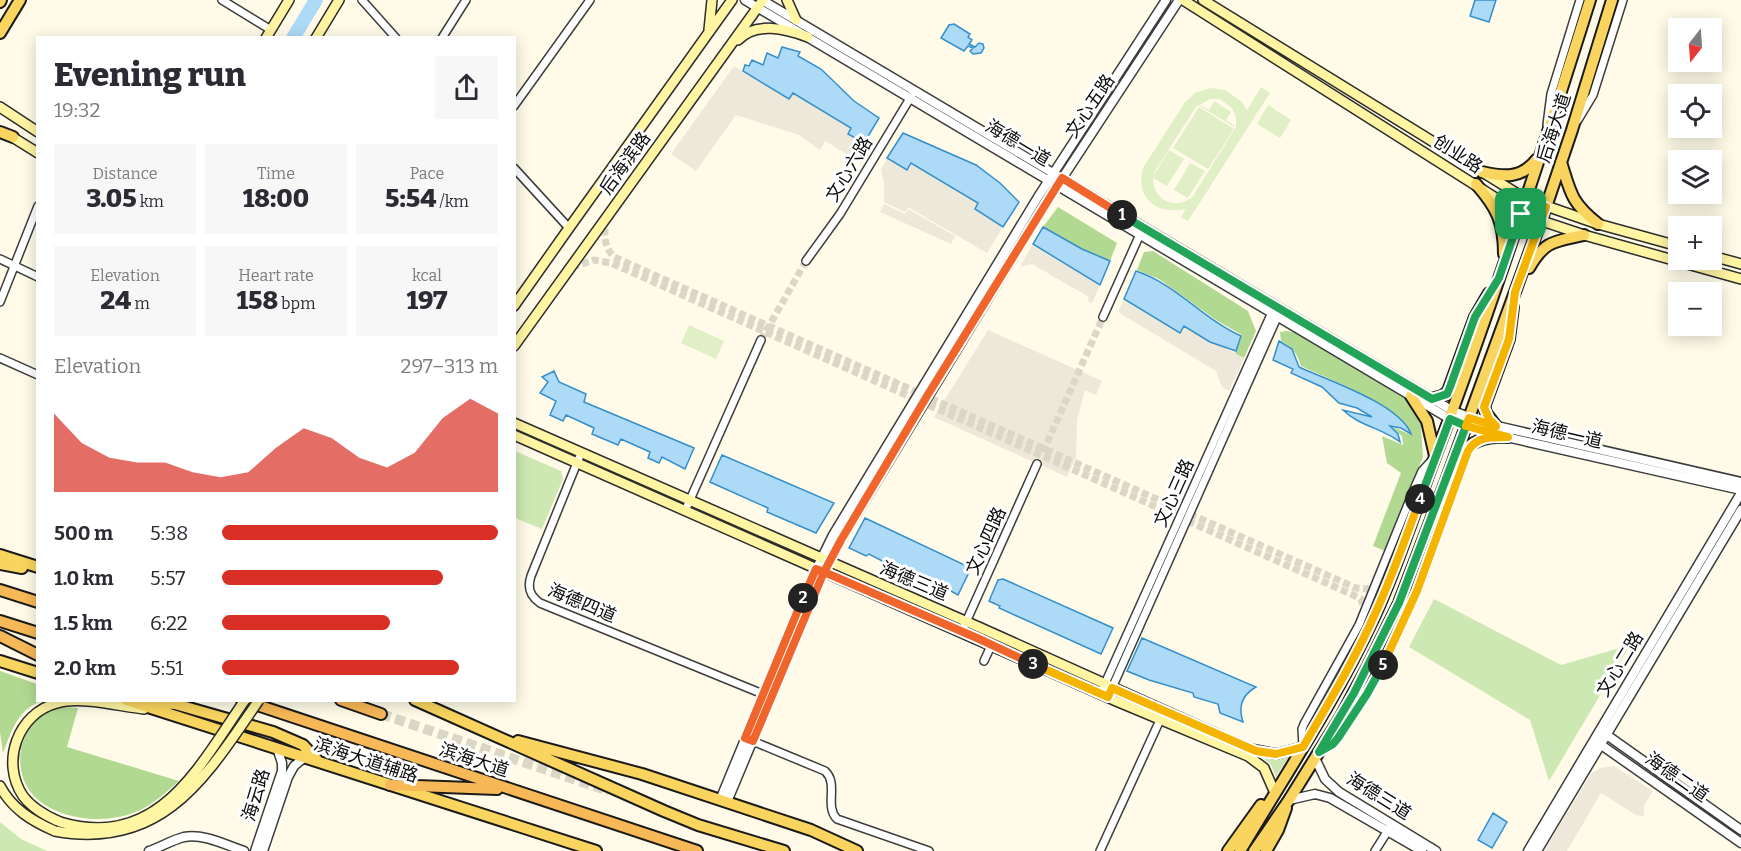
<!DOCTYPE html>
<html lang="en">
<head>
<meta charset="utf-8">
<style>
  body { margin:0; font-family:Bitter,"Noto Sans SC",serif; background:#f7f7f7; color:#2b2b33; height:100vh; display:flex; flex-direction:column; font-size:22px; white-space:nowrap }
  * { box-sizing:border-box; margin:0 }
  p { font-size:20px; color:#7c7c81 }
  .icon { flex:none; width:33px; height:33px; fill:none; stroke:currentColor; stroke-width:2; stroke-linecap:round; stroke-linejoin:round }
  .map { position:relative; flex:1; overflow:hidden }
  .side { position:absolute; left:36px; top:36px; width:480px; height:666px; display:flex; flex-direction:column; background:#fff; border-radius:0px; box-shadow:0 3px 15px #0003 }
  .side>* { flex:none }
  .needle { width:39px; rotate:197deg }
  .buttons { position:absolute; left:1668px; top:18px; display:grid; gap:12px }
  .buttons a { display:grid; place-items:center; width:54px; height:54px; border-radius:0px; background:#fff; box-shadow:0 3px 15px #0003; font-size:30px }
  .pin { position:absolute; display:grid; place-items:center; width:51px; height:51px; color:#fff; margin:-26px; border-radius:12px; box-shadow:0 3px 9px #0006 }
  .km { position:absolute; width:30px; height:30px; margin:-15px; border-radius:50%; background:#222; color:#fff; font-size:16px; line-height:30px; text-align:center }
  .round { display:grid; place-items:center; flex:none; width:63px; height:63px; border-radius:0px; background:#f7f7f7 }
  .head { display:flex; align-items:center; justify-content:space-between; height:102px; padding:0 18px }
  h1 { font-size:33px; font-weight:800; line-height:45px }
  .metrics { display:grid; grid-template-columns:repeat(3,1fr); gap:9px; height:102px; padding:6px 18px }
  .metrics div { display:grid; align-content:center; border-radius:0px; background:#f7f7f7; text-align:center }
  .metrics b { font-size:26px; font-weight:800 }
  .metrics small { font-size:16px; font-weight:400 }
  .metrics p { font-size:16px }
  .chart { height:168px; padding:12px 18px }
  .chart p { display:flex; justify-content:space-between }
  .chart svg { width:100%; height:108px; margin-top:6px; fill:#d93025; opacity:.7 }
  ul { padding:0 18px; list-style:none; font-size:20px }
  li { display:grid; grid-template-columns:96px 72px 1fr; align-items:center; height:45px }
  li i { height:15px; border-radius:8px; background:#d93025 }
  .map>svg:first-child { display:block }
</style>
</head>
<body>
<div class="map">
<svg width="1741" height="851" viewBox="0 0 1741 851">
  <rect width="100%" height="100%" fill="#fffbe8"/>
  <path fill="#cee8b3" d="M515,451l46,20 2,8 -21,50 -27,-11z
    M1434,599l127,66 69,-20 -81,136 -19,-61 -121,-73z
    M1290,755l-14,22 -5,-12 -8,-7 14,1z
    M0,822l21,17 26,12h-47z"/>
  <path fill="#b2d992" d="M1058,207l59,36 -7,18 -28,-12 -39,-22z
    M1153,251l95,60 8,20 -12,27 -9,-4 7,-19 -26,-15 -57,-41 -22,-9 7,-18z
    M1287,331l10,2 116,70 10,13 -2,13 2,28 -38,94 -12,-5 28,-73 -14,-10 -5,-27 21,9 -1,-9 -11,-10 20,9c-3,-26 -87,-58 -110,-69 -4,-13 -8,-18 -20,-25l-1,-9z
    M0,671l37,13 1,16 3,1c-24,10 -29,29 -38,52l-3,-21z
    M65,707l13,1 -11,39 112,34c-13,11 -25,23 -41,30 -31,14 -79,10 -104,-15 -21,-22 -17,-60 5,-79 8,-6 16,-8 26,-10z"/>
  <path fill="#e0efc5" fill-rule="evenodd" d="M1261,87l9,6 -82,128 -7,-4 5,-8c-29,6 -51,-10 -43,-41l42,-66 10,-9 15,-5 15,2 16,11 6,9zM1210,99h10l12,9 4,9v10l-43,69c-16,15 -40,5 -40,-18l14,8 17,-27 -15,-9 -15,25 1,-4 41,-64z
    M1214,101l17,11 -5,8 9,6 -1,1 -34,-21 1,-1 8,5z
    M1268,105l23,15 -11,18 -23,-14z
    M1199,107l35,22 -26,40 -35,-21z
    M1190,163l15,8 -17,27 -14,-8z
    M689,325l35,16 -8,18 -35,-16z"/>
  <path fill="#ede8d9" d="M734,66l55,32 3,-5 59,35 -3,6 16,9 -9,16 -30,-18 -5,9 -21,-15 -63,-20 -40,56 -25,-17z
    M887,158l19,12 5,-8 68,41 -4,6 28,18 -16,26 -79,-46 -3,5 -21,-10v-19l-3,-13z
    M884,204l21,10 3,-5 47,27 -4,8 -71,-32z
    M1033,244l67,41 -8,18 -4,-2 1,-4 -57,-33 -12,3z
    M1124,299l55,34 5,-7 60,32 -15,33 -7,-4 -6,-16 -98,-59z
    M988,330l114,51 -6,14 -11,-5 -8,30 -1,37 -9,20 -133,-60z
    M1614,766l39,25 -9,14v11l-8,-1 -35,-22 -34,58h-23l47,-77 9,-6z"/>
  <path fill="#addaf6" stroke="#348fcd" stroke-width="1.5" d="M1475,0h21l-7,22 -19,-6z
    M954,24l16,10 -2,3 4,3 -3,4 6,3 4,-4 4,1 1,4 -3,5 -8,1 -3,-3 3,-3 -5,-2 -4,5 -23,-13 8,-13z
    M782,47l18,5 -2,4 23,13 33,32 25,17 -15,25 -16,-9 3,-6 -58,-35 -4,6 -46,-28 2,-6 4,1 3,-6 11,5 4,-12 11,5z
    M903,133l73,32 24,18 19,19 -16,25 -28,-18 3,-6 -67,-40 -4,7 -20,-12z
    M1043,227l39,22 28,12 -10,24 -67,-41z
    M1136,271c40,13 67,48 105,65l-5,15 -26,-9 -26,-16 -4,7 -56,-34z
    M1279,341l13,8 7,18c28,13 101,37 112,67l-10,-6 -11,-2 8,8 2,8c-18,-14 -41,-16 -57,-32l29,7 -15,-9 -18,-5 -17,-16 -31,-14 2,-4 -20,-9z
    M554,371l5,11 27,12 -2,8 110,46 -9,21 -23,-12 -3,6 -11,-5 2,-6 -29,-13 -3,6 -26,-11 2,-6 -28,-13 -3,6 -13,-6 6,-14 -16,-8 8,-11 -6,-5z
    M722,455l112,48 -18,30 -49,-21 1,-4 -58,-26z
    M865,518l106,50 -13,27 -16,-9 -1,-4 -29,-11 -5,3 -38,-20 -3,2 -17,-8z
    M1003,579l110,49 -12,26 -102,-46 1,-2 -11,-5 9,-21z
    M1142,638l114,49c-14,8 -18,20 -13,35l-23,-9 -2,-9 -24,-7 -1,-4 -44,-13 -22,-9z
    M1493,813l14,9 -15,26 -14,-8z"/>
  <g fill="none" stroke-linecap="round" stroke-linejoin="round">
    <path stroke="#addaf6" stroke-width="14" d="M293,38l23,-38"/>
    <path stroke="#dad7c7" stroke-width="7" stroke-dasharray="7 3.5" stroke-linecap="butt" d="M606,218c-2,14 -3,28 8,39l742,331 11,1 10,-5
      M572,267l22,-7 17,3 742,332 8,4 4,14
      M761,340l45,-79
      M1043,452l60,-135"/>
    <path stroke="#dad7c7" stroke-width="10" stroke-dasharray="10 5" stroke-linecap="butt" d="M381,714l228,77"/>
    <g stroke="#3d3d3d" stroke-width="10">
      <path id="minor" d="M222,0l49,30
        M362,0l34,38
        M442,38l24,-38
        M514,106l76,-106
        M1578,120l15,-25 30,-95
        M1547,125l4,-31 29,-94
        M514,168l55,60
        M0,259l38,18
        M806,261l34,-47 72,-119
        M0,302l38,-96
        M1103,317l38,-85
        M0,358l38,17
        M581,453l-50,123c-4,12 -1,20 9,27l223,91
        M685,511l76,-171
        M962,631l75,-167
        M984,661l7,-15
        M1103,688l170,-378
        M1108,697l171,-384
        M750,740l75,31c14,13 -1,35 12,48l92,32
        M1303,746l-1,-17 2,-5 55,-99 56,-138 7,-16 9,-10
        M1321,751l12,-7 5,-6 35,-55 31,-63 18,-41 45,-127
        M1100,851l60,-131
        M1375,851l14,-22"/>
    </g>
    <g stroke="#3d3d3d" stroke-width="11">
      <path id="tertiary" d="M745,0l705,419 34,13 257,58
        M762,0l691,411 35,13 253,58
        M1604,733l137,97
        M1597,742l144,101
        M1315,758l10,21 14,13 97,59
        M720,800l90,-218 23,-47 205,-338 128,-197
        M1289,800l26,-6 15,4 92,53
        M727,802l91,-218 23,-44 207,-340 131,-200
        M149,851c12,-4 23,-11 35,-14 19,-4 42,8 60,14
        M255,851l27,-80v-8l-5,-15
        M263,851l25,-74 6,-11 11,-9
        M1528,851l213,-358
        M1537,851l204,-341"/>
    </g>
    <g stroke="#2c2c2c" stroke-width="12">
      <path id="secondary" d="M787,0l9,20
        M1183,0l338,214 63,21 157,44
        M1203,0l323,199 72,25 80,22
        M709,30l3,-30
        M266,38l23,-38
        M316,38l23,-38
        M738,40c18,-19 48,-11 70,-3
        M0,107l38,25
        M9,135l29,18
        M1712,256l29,8
        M514,306l55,-78 163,-228
        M514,346l249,-346
        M514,423l467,205 269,121 26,5 27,-7
        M514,435l602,266 132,55 16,12 11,25
        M0,786c12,23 32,35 55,45
        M60,822c-14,-6 -28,-14 -37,-26 -23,-34 -5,-83 34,-93 24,-7 61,3 87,6"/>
    </g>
    <g stroke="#1b1b1b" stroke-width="14">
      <path id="primary" d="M0,2l1,-2
        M0,33l20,-33
        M0,132l13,5
        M1561,162c10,32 10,40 37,62
        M1482,172c22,5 39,7 54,-12
        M1476,184c21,24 28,38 28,70
        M1529,268c16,-28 25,-26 55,-33
        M1447,394l28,-77 14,-24
        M1411,396l16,25 8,35
        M1432,399l10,-3 10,-7
        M1483,400l3,13 10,13
        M1484,407l25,-68 4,-32
        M1457,459c12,-19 30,-23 51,-22
        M0,555l38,12
        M0,564l22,4
        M0,661l38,12
        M126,700l470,151
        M415,700l249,111 34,14 86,26
        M145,702l30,2 98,28 30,13 14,15
        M518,741l124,33 169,56 46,21
        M1228,851l33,-46
        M1240,851c46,-77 96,-152 134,-234 24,-52 41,-107 61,-160 57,-150 107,-304 155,-457
        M1254,851l35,-51 51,-82 27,-50 32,-65 48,-125 99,-271 26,-77 40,-130
        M1266,851l12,-21 8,-22"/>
    </g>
    <g stroke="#1b1b1b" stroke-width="14">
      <path id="trunk" d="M0,590l38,12
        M0,621l38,12
        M0,636l38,19
        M242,700l455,151
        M341,700l40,14
        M390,785l107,4"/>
    </g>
    <use href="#minor" stroke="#fff" stroke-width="7"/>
    <use href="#tertiary" stroke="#fff" stroke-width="8"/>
    <use href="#secondary" stroke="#fff5a3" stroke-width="9"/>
    <use href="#primary" stroke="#f9d45e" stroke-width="10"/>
    <use href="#trunk" stroke="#f7b857" stroke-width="10"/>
    <g stroke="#2c2c2c" stroke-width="12" stroke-linecap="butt">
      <path id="secondary-bridge" d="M60,822c98,29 138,-54 185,-122
        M55,831c109,20 152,-56 204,-131"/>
    </g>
    <use href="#secondary-bridge" stroke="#fff5a3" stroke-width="9"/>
  </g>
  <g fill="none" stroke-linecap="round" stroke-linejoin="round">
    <g stroke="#fff" stroke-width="12">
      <path id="split-1" d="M1122,215l310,184 15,-5 3,-7 25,-70 24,-39 22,-64"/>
    </g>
    <g stroke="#fff" stroke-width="12">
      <path id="split-2" d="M803,598l13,-29 8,3 17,-32 86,-144 135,-218 60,37"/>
    </g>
    <g stroke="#fff" stroke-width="12">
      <path id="split-3" d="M803,598l-58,140 8,3 71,-169 153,66 56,26"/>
    </g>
    <g stroke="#fff" stroke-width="12">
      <path id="split-4" d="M1033,664l75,33 4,-9 144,63 20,3 27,-7c25,-43 51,-86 72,-133 17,-37 31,-76 45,-115"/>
    </g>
    <g stroke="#fff" stroke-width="12">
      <path id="split-5" d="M1383,665l-16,29 -29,44 -5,6 -14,8 35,-59 45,-90 67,-177 -16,-7 -30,80"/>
    </g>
    <g stroke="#fff" stroke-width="12">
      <path id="split-6" d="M1383,665l34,-74 51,-140c9,-15 24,-14 40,-14l-42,-11 3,-8 27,8 -7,-7 -5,-12 25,-68 6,-47 31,-85 -20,-8 -5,15"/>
    </g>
    <use href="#split-1" stroke="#22a559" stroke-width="8"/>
    <use href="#split-2" stroke="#f0652b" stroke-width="8"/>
    <use href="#split-3" stroke="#f0652b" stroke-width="8"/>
    <use href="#split-4" stroke="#f5b400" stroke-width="8"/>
    <use href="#split-5" stroke="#22a559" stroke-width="8"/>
    <use href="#split-6" stroke="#f5b400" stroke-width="8"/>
  </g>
  <g text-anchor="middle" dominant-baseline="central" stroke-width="6" stroke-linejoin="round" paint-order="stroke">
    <g font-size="18" fill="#0a0a0a" stroke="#fff">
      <text transform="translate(1090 106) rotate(-56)">文心五路</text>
      <text transform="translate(1554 128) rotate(-72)">后海大道</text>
      <text transform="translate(1018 143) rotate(31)">海德一道</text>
      <text transform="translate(1458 154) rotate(33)">创业路</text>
      <text transform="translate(625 163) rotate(-54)">后海滨路</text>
      <text transform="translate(849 169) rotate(-59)">文心六路</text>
      <text transform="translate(1567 434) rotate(13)">海德一道</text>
      <text transform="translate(1174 493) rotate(-66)">文心三路</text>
      <text transform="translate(986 541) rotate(-66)">文心四路</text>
      <text transform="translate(914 581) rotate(23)">海德三道</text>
      <text transform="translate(582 603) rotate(23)">海德四道</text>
      <text transform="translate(1620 664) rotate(-59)">文心二路</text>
      <text transform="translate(366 760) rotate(18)">滨海大道辅路</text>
      <text transform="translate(474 760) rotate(18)">滨海大道</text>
      <text transform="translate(1677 777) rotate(35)">海德二道</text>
      <text transform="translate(256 795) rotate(-73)">海云路</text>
      <text transform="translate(1379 796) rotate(32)">海德三道</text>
    </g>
  </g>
</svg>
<div class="buttons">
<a><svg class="needle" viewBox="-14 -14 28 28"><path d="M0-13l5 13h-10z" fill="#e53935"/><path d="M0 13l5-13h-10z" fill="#7c7c81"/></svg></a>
<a><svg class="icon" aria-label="locate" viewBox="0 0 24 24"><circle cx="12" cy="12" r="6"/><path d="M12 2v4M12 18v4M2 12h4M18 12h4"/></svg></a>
<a><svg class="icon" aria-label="layers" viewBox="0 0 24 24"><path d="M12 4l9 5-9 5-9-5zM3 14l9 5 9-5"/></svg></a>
<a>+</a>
<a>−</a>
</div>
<div class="pin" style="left:1521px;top:214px;background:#1e9e55"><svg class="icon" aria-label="arrive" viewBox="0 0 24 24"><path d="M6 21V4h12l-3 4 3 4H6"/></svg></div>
<b class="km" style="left:1122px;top:215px">1</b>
<b class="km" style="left:803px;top:598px">2</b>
<b class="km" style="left:1033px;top:664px">3</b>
<b class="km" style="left:1420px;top:499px">4</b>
<b class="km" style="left:1383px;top:665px">5</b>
<section class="side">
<div class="head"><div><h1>Evening run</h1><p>19:32</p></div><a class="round"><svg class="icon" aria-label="share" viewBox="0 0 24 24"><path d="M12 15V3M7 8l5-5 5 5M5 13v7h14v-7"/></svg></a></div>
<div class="metrics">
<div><p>Distance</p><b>3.05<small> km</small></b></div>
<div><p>Time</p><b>18:00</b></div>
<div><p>Pace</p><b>5:54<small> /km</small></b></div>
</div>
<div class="metrics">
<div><p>Elevation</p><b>24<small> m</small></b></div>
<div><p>Heart rate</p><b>158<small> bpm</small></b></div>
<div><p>kcal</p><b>197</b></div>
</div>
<div class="chart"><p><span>Elevation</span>297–313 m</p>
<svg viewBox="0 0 160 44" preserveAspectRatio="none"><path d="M0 44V12L10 24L20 30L30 32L40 32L50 36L60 38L70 36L80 26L90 18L100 22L110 30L120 34L130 28L140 14L150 6L160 12V44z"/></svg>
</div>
<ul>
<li><b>500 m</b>5:38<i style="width:100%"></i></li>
<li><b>1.0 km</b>5:57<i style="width:80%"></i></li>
<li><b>1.5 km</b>6:22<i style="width:61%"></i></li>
<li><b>2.0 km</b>5:51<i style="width:86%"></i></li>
</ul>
</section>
</div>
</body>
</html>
